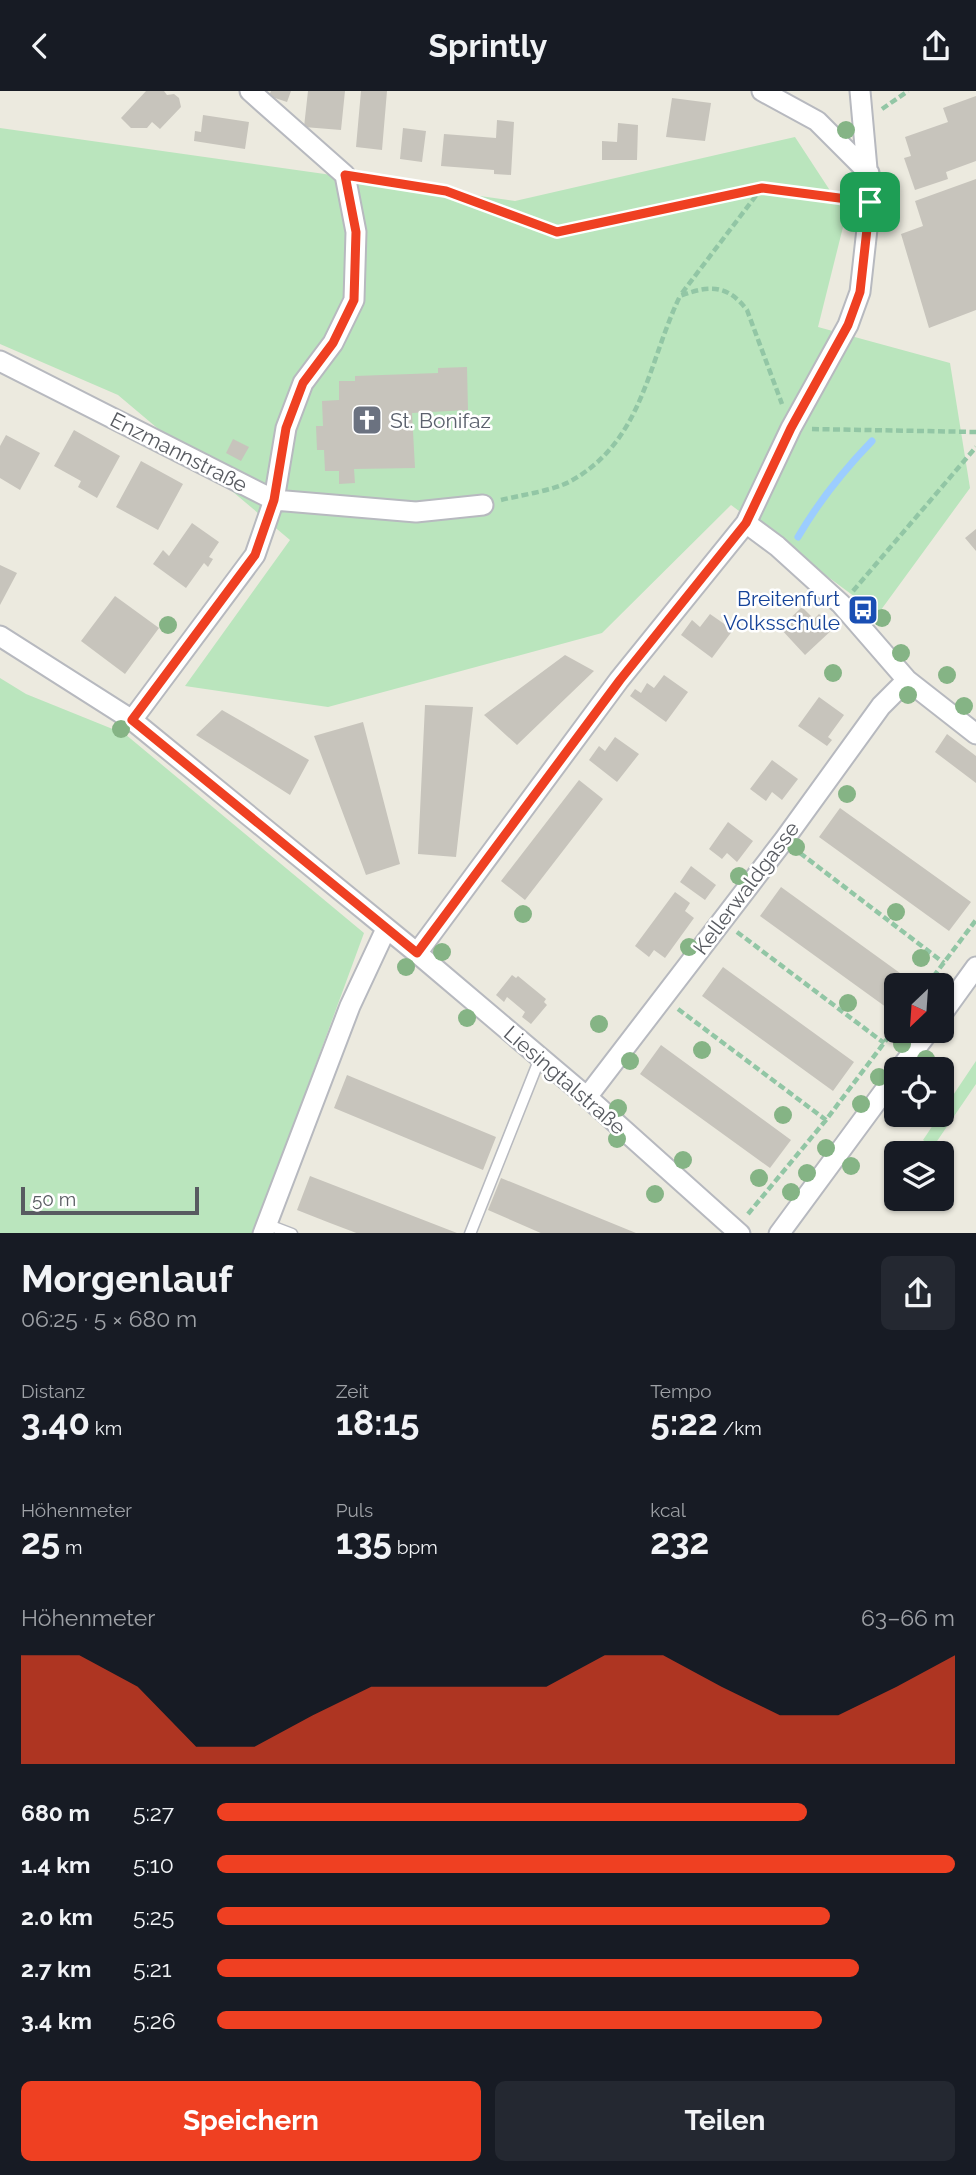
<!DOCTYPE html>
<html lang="de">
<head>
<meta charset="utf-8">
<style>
  body { margin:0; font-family:Raleway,sans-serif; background:#242831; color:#f1f3f6; height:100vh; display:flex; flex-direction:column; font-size:26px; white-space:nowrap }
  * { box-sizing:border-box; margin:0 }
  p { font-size:23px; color:#9ea1a6 }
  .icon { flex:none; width:38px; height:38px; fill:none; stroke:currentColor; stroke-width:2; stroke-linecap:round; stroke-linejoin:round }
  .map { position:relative; height:1142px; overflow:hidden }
  .panel { display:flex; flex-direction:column; background:#171b24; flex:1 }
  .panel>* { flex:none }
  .needle { width:46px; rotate:205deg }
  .fabs { position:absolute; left:884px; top:882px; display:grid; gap:14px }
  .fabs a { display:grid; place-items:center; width:70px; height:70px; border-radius:10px; background:#171b24; box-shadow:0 2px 5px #0004; font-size:35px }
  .scale { position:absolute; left:21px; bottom:18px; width:178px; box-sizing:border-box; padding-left:7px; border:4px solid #585b61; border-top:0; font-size:19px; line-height:24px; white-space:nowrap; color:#585b61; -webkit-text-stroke:5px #fff; paint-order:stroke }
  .pin { position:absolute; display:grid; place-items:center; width:60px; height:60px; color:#fff; margin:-30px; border-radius:14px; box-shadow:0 4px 10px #0006 }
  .round { display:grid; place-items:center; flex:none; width:74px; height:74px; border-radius:10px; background:#242831 }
  .head { display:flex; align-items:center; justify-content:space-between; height:119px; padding:0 21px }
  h1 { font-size:38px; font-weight:700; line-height:52px }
  .stats { display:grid; grid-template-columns:repeat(3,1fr); gap:10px; height:119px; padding:7px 21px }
  .stats div { display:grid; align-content:center }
  .stats b { font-size:35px; font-weight:700 }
  .stats small { font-size:19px; font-weight:400 }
  .stats p { font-size:19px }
  .chart { height:196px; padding:14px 21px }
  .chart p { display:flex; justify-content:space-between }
  .chart svg { width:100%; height:126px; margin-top:7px; fill:#ef4022; opacity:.7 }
  .action { display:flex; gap:14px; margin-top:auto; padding:14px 21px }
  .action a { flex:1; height:80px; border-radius:10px; background:#ef4022; color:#fff; font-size:28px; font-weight:700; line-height:80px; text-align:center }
  .action a+a { background:#242831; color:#f1f3f6 }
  ul { padding:0 21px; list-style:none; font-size:23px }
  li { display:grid; grid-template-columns:112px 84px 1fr; align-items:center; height:52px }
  li i { height:18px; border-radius:9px; background:#ef4022 }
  header { display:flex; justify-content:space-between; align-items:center; height:91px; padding:0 21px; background:#171b24; font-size:32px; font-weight:700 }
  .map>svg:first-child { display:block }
</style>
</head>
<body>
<header><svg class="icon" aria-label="back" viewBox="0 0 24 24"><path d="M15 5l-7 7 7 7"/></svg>Sprintly<svg class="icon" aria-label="share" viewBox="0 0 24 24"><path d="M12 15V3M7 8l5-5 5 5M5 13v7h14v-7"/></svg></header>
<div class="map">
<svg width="976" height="1143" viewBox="0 0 976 1143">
  <rect width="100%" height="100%" fill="#eceadf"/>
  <path fill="#bae5bd" d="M0,37l515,73 280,-64 51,78 -28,112 132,36 20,125 -92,126 -147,-109 -129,128 -274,74 -143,-21 105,-146 -172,-145 -118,-51z
    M0,587l26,16 99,40 239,199 -110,300h-254z
    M976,970v23l-43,63 -10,-7z"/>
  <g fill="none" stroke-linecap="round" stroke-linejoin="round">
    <path stroke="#9ccdff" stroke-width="7" d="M798,446c21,-36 45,-66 74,-96"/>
  </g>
  <path fill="#c7c4bc" d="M146,0h18l3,4 7,-1 5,4 2,9 -21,22 -8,-7 -5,6h-16l-10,-10z
    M271,0h20l-4,11 -18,-6z
    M308,0h37l-4,39 -37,-3z
    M361,0h26l-5,59 -26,-3z
    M976,5v65l-30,11 2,7 -33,11 -11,-32 7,-2 -6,-19 43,-15 -5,-14z
    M672,7l39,5 -6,38 -39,-4z
    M203,24l46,7 -4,27 -51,-8 1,-10 6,1z
    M497,29l17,2 -3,53 -17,-1v-4l-53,-4 3,-32 52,4z
    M618,32l20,2 -1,35h-35v-19l15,1z
    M403,37l23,3 -4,31 -22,-3z
    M976,88v131l-47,18 -28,-94 22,-8 -8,-25z
    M467,276l1,43 -56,3 3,55 -61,1 1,14 -16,1v-13h-14l-1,-21h-7l-1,-24h7l-1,-25 17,-1v-19h16v-5l83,-3v-5z
    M74,339l46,26 -23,42 -19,-11 3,-6 -27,-15z
    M6,344l34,18 -20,37 -20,-12v-32z
    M233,348l16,8 -8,14 -15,-8z
    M141,370l42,23 -25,46 -42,-23z
    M192,432l27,19 -10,15 4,2 -5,8 -4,-4 -18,25 -33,-24 10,-14 6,6z
    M976,438v22l-11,-13z
    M0,474l17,8 -17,32z
    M115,505l44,32 -34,46 -44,-33z
    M802,516l12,12 5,-5 15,14 -29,27 -25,-27z
    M710,523l23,16 -21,28 -31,-23 11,-15 8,7z
    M565,564l29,16 -77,74 -33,-30z
    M664,584l24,17 -22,30 -36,-26 5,-7 6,4 6,-10 7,5z
    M819,606l25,18 -16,22 4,3 -5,6 -29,-20z
    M425,614l48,2 -17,150 -38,-3z
    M222,619l87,50 -19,35 -94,-60z
    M363,631l37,142 -34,11 -52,-139z
    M947,643l29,22v27l-41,-31z
    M615,646l24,17 -22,28 -28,-22 10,-14 6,5z
    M772,669l26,19 -16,21 -10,-8 -6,9 -16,-12z
    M579,689l24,19 -78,101 -24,-19z
    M840,717l131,94 -22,29 -130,-94z
    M728,731l25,19 -16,21 -10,-9 -5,6 -13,-10z
    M691,775l25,19 -11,15 -25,-18z
    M781,796l130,94 -3,4h-12v17l-6,8 -130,-94z
    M675,801l15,11 -5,8 9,7 -29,40 -11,-8 -5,7 -14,-11z
    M723,876l131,95 -21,29 -131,-95z
    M512,884l4,3 2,-2 28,23 -2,3 3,3 -16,19 -9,-7 3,-5 -18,-15 -3,5 -8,-7z
    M661,954l130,95 -21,28 -130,-94z
    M347,984l149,62 -13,33 -149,-62z
    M310,1085l147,57v1h-98l-29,-11 -33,-13z
    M501,1087l135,55v1h-93l-55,-24z"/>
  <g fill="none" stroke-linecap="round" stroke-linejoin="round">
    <g stroke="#b7b9bf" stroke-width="13">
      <path id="service" d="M266,1133l26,10
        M470,1143l70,-176"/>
    </g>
    <g stroke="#b7b9bf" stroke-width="23">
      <path id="minor" d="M762,0l55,30 52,52
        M0,270l274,139 142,12 67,-7
        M746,432l31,23 64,58 66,76 69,54
        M0,545l132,84 285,233 170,144 153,137
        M132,629l123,-165 19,-55 12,-72 17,-45 30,-40 21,-43 2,-68 -11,-57 -95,-84
        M417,862l202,-273 127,-157 45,-95 57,-103 12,-33 10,-90 -10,-111
        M942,923l34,-47
        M900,978l29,-38
        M587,1006l197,-257 97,-134 26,-26
        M263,1143l87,-228 36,-77
        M779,1143l117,-159"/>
    </g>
    <path stroke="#92c6a5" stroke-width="4.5" stroke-dasharray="7 3.5" stroke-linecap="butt" d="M882,18l26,-18
      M367,88l79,12 111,41 205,-44 90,12
      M682,202l79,-104
      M812,338l164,3
      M501,409c20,-5 50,-9 68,-18 74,-40 78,-117 111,-186 29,-11 47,-12 67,14l35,94
      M853,500l123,-144
      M800,762l144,110
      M737,841l147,111
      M927,894l49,-65
      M678,918l148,111
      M748,1123l78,-94 70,-93"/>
    <use href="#service" stroke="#fff" stroke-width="10"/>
    <use href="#minor" stroke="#fff" stroke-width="19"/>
  </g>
  <g fill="#85b485">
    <circle cx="846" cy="39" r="9"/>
    <circle cx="882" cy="527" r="9"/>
    <circle cx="168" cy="534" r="9"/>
    <circle cx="901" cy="562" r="9"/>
    <circle cx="833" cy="582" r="9"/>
    <circle cx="947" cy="584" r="9"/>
    <circle cx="908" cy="604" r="9"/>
    <circle cx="964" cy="615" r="9"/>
    <circle cx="121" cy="638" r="9"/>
    <circle cx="847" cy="703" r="9"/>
    <circle cx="796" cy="756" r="9"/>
    <circle cx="739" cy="785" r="9"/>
    <circle cx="896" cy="821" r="9"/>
    <circle cx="523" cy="823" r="9"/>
    <circle cx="689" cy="856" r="9"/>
    <circle cx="442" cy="861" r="9"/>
    <circle cx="921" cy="867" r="9"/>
    <circle cx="406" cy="876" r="9"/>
    <circle cx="848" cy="912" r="9"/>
    <circle cx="467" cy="927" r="9"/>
    <circle cx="599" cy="933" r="9"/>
    <circle cx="902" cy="953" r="9"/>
    <circle cx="702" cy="959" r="9"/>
    <circle cx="926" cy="968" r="9"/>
    <circle cx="630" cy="970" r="9"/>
    <circle cx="879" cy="986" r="9"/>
    <circle cx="861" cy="1013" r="9"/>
    <circle cx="618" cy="1017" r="9"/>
    <circle cx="783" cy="1024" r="9"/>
    <circle cx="617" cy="1048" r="9"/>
    <circle cx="826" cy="1057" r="9"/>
    <circle cx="683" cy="1069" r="9"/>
    <circle cx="851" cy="1075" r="9"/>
    <circle cx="807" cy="1082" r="9"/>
    <circle cx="759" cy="1087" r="9"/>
    <circle cx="791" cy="1101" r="9"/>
    <circle cx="655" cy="1103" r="9"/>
  </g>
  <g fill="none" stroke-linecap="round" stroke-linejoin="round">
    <g stroke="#fff" stroke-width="14">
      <path id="route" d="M345,84l101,16 111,41 205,-44 108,14 -10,90 -12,33 -57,103 -45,95 -126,157 -203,273 -285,-233 123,-165 19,-55 12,-72 17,-45 30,-40 21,-43 2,-68z"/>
    </g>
    <use href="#route" stroke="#ef4022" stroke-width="9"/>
  </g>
  <defs>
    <g id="church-square" transform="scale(1.575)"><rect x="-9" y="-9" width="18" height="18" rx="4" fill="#6b7280" stroke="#fff"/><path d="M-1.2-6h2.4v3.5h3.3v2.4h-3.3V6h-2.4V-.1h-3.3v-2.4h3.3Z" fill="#fff"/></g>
    <g id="bus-square" transform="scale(1.575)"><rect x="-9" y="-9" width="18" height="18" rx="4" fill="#1a4fb4" stroke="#fff"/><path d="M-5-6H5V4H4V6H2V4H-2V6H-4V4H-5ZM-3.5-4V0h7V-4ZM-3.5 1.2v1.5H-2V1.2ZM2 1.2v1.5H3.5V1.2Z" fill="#fff"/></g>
  </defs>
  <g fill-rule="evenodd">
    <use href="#church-square" x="367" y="329"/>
    <use href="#bus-square" x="863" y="519"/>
  </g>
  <g text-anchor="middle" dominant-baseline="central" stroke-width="5" stroke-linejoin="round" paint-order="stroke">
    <g font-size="21" fill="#5b616d" stroke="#fff" text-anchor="start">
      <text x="390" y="329">St. Bonifaz</text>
    </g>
    <g font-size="21" fill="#585b61" stroke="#fff">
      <text transform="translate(179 361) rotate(27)">Enzmannstraße</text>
      <text transform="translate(746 797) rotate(-53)">Kellerwaldgasse</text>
      <text transform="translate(565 989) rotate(41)">Liesingtalstraße</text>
    </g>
    <g font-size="21" fill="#164399" stroke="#fff" text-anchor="end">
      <text x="840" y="507">Breitenfurt<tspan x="840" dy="24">Volksschule</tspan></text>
    </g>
  </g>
</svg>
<div class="fabs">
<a><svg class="needle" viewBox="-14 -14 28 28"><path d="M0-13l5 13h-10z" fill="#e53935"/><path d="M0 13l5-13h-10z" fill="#9ea1a6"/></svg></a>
<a><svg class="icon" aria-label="locate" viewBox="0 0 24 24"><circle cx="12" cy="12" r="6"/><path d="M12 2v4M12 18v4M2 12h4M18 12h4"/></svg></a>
<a><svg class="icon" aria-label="layers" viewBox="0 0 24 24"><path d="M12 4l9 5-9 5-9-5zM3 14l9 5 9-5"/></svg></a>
</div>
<div class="scale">50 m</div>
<div class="pin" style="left:870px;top:111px;background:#1e9e55"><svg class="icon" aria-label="arrive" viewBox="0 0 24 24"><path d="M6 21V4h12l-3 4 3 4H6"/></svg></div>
</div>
<section class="panel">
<div class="head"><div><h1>Morgenlauf</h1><p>06:25 · 5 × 680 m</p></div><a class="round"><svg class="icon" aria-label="share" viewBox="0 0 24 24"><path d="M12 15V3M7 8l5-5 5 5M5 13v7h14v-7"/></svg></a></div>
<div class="stats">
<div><p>Distanz</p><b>3.40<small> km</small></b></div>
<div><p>Zeit</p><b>18:15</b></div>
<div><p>Tempo</p><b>5:22<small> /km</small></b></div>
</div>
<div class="stats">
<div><p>Höhenmeter</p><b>25<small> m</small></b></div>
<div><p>Puls</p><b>135<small> bpm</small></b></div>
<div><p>kcal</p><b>232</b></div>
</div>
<div class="chart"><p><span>Höhenmeter</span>63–66 m</p>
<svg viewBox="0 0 160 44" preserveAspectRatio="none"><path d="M0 44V6L10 6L20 17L30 38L40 38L50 27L60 17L70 17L80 17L90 17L100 6L110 6L120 17L130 27L140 27L150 17L160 6V44z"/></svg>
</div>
<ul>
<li><b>680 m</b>5:27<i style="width:80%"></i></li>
<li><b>1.4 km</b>5:10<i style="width:100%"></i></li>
<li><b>2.0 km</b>5:25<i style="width:83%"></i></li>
<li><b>2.7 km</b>5:21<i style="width:87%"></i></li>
<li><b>3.4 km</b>5:26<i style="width:82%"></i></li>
</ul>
<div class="action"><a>Speichern</a><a>Teilen</a></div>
</section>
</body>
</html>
